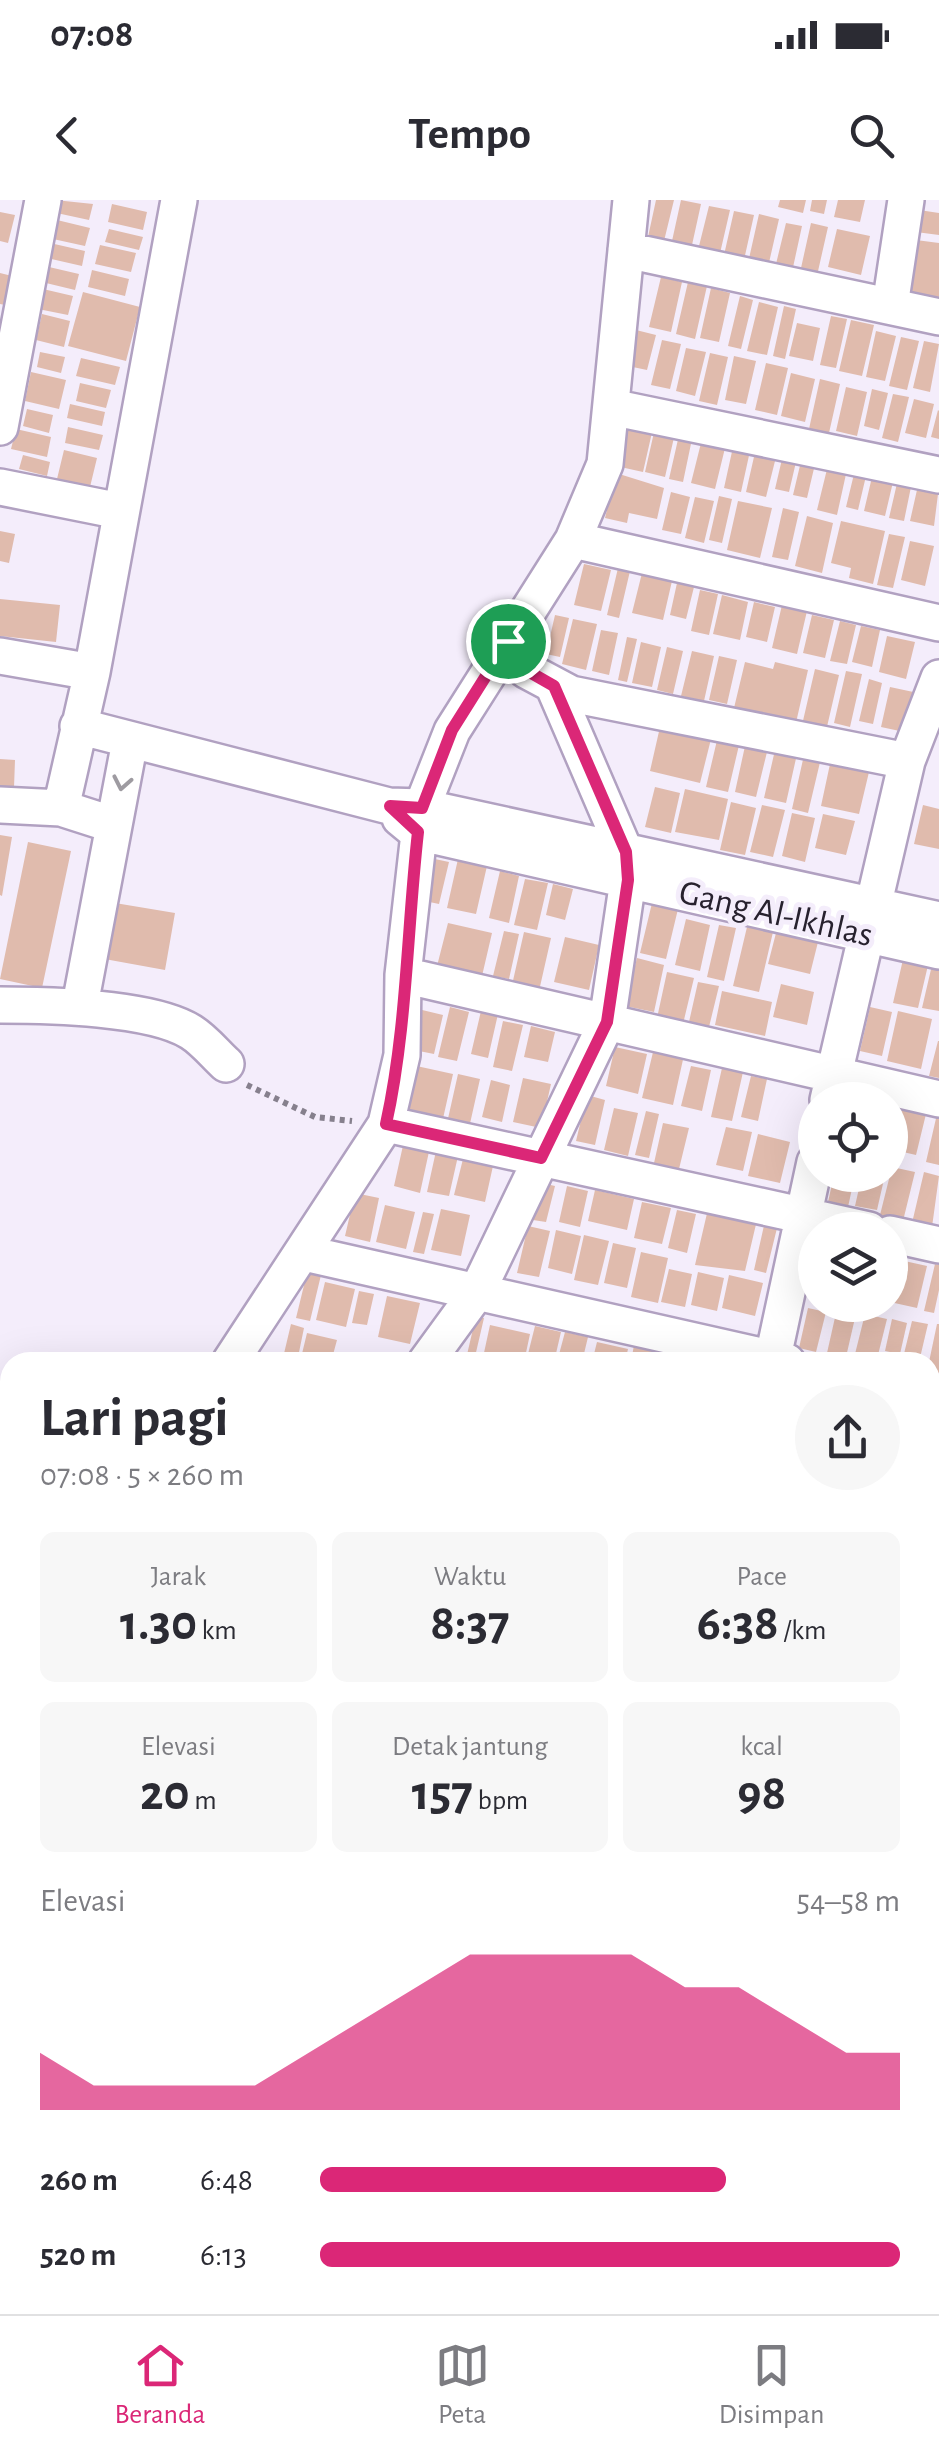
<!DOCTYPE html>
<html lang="id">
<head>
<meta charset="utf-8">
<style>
  body { margin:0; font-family:"Alegreya Sans",sans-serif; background:#f7f7f7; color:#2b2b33; height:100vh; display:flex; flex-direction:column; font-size:38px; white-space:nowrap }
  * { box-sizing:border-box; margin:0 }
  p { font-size:32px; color:#7c7c81 }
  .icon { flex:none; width:55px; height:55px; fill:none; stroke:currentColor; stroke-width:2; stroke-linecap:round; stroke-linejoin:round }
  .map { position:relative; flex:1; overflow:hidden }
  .panel { position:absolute; left:0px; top:1152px; width:940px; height:962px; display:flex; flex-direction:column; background:#fff; border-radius:30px 30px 0 0; box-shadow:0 10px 40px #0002 }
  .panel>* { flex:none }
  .fabs { position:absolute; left:798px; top:882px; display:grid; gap:20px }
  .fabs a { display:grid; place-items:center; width:110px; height:110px; border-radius:50%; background:#fff; box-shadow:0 10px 40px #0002; font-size:50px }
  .pin { position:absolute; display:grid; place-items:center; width:85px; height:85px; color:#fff; margin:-42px; border:5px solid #fff; border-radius:50%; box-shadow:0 2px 10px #0007 }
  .round { display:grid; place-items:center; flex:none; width:105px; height:105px; border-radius:52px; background:#f7f7f7 }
  .headline { display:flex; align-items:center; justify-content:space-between; height:170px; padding:0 40px }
  h1 { font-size:55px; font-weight:700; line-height:75px }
  .figures { display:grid; grid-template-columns:repeat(3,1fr); gap:15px; height:170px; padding:10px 40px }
  .figures div { display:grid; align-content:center; border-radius:15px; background:#f7f7f7; text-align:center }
  .figures b { font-size:50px; font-weight:700 }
  .figures small { font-size:28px; font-weight:400 }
  .figures p { font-size:28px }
  .chart { height:280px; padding:20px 40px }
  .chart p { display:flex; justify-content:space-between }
  .chart svg { width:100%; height:180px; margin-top:10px; fill:#db2777; opacity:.7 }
  ul { padding:0 40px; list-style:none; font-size:32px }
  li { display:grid; grid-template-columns:160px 120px 1fr; align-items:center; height:75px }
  li i { height:25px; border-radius:12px; background:#db2777 }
  .status { display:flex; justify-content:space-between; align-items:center; height:70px; padding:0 50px; background:#fff; direction:ltr }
  .status svg { height:28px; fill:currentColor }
  header { display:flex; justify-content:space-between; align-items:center; height:130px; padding:0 40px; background:#fff; font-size:45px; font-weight:700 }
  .menu { display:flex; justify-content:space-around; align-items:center; height:140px; border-top:2px solid #e1e1e2; background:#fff; font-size:28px; color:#7c7c81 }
  .menu a { display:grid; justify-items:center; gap:5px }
  .menu .on { color:#db2777 }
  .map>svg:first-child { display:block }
</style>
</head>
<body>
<div class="status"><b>07:08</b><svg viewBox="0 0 49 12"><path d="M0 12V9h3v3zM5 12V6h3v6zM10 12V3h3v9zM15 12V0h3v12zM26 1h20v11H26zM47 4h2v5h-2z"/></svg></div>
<header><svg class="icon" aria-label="back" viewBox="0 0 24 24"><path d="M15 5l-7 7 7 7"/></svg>Tempo<svg class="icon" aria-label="search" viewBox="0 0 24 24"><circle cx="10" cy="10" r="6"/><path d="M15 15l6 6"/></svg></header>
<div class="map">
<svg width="939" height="2114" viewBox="0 0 939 2114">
  <rect width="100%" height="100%" fill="#f4edfb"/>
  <path fill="#e0bbad" d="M55,0l38,4 -4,16 -37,-8z
    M656,0h18l-10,41 -16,-4z
    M681,0l20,4 -9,41 -20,-4z
    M780,0h26l-3,13 -25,-6z
    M812,0h15l-3,14 -14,-3z
    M838,0h27l-5,22 -26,-5z
    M112,4l35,8 -4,18 -35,-8z
    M709,6l21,4 -12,52 -22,-4z
    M919,10l20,3v22l-23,-3z
    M734,11l20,4 -10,45 -20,-5z
    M0,12l15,3 -7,28 -8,-2z
    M759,14l20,5 -11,48 -20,-4z
    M57,20l33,8 -5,18 -32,-7z
    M786,23l16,3 -10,46 -17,-4z
    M811,23l17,4 -12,53 -17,-3z
    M109,29l34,8 -4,13 -34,-8z
    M837,29l33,7 -9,39 -33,-8z
    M916,40l23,3v54l-31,-5z
    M50,43l35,8 -3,15 -35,-8z
    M100,45l36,8 -5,19 -36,-8z
    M49,67l30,7 -4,16 -29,-7z
    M92,70l37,9 -4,17 -37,-9z
    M0,73l12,3 -7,29 -5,-1z
    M661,77l21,5 -11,50 -22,-5z
    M688,82l19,4 -12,53 -19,-5z
    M711,88l19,5 -11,49 -19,-4z
    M43,89l30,7 -5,19 -30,-6z
    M83,92l57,15 -14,54 -58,-15z
    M740,96l13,4 -12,49 -13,-3z
    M759,102l19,5 -11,48 -20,-4z
    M784,106l12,3 -11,50 -12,-3z
    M42,114l28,7 -6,26 -28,-7z
    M831,116l16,3 -11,49 -16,-3z
    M851,120l23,5 -12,51 -23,-5z
    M797,123l23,5 -7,33 -24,-5z
    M636,130l20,5 -9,35 -19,-4z
    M876,131l20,5 -11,45 -19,-4z
    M901,137l18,4 -12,49 -18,-4z
    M662,140l19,4 -11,45 -19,-4z
    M924,141l15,3 -9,48 -17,-4z
    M686,148l20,4 -11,44 -19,-5z
    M40,152l25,5 -4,16 -24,-6z
    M710,153l18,4 -11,48 -18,-4z
    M734,156l22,5 -10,43 -21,-4z
    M81,158l39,9 -5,18 -39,-9z
    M766,163l22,5 -11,47 -22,-5z
    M31,172l35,8 -7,29 -34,-8z
    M791,173l24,6 -10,43 -24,-6z
    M820,179l20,5 -11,49 -20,-4z
    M80,183l31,7 -5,18 -30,-7z
    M846,187l21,5 -10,44 -21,-5z
    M872,189l16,4 -9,37 -15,-4z
    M893,194l16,3 -11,45 -16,-4z
    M914,199l20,5 -8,34 -21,-5z
    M70,204l35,8 -3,14 -35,-8z
    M27,209l26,6 -4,18 -26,-7z
    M938,210l1,1v28l-8,-2z
    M626,222l27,6 -10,44 -27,-6z
    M68,227l35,8 -4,15 -34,-7z
    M655,228l20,5 -10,44 -20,-5z
    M16,229l35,8 -4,20 -36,-8z
    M679,235l13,4 -9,43 -14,-3z
    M702,239l24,5 -11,45 -24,-6z
    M733,247l17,4 -9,41 -17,-4z
    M756,248l21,5 -11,44 -20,-5z
    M64,250l33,8 -7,29 -33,-8z
    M23,255l27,7 -3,14 -28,-7z
    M802,257l14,3 -9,38 -14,-3z
    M782,259l14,3 -7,30 -14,-3z
    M829,261l19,4 -11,50 -20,-5z
    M616,273l48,15 -7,31 -28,-6 -2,10 -22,-5z
    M854,274l12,2 -8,34 -12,-3z
    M872,277l21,5 -8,34 -21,-5z
    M898,279l14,3 -8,39 -15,-3z
    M919,281l20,5 -5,40 -24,-5z
    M671,292l19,5 -9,37 -19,-4z
    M719,296l13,3 -10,44 -13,-3z
    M695,297l19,4 -10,42 -19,-5z
    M738,301l34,7 -12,50 -33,-8z
    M783,308l16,4 -11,48 -16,-3z
    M807,316l26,7 -11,50 -27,-7z
    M841,321l44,10 -12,53 -24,-6 2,-10 -20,-5z
    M0,331l15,3 -6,29 -9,-2z
    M889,334l16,3 -12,51 -16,-3z
    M910,341l24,5 -9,40 -24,-6z
    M584,364l27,6 -10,41 -27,-6z
    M618,368l12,3 -11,47 -12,-3z
    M642,373l30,8 -9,39 -31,-7z
    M677,383l17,4 -8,32 -16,-4z
    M700,390l18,4 -9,41 -18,-4z
    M722,395l26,7 -8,38 -27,-6z
    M0,399l60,6 -4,37 -56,-6z
    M754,402l21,5 -8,35 -21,-5z
    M782,405l25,6 -10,43 -25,-6z
    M555,415l14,3 -9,39 -14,-3z
    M812,415l22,5 -9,38 -22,-5z
    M573,419l24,5 -11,46 -24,-6z
    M840,421l16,4 -9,39 -17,-3z
    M861,426l19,4 -8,37 -20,-5z
    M601,430l17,3 -9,42 -17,-4z
    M887,436l28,6 -9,37 -27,-7z
    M627,437l10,2 -10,43 -9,-2z
    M641,442l20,5 -9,40 -20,-4z
    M667,447l16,4 -10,43 -16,-4z
    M692,451l22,5 -10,45 -23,-5z
    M719,456l18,4 -10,44 -18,-4z
    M745,462l28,7 2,-7 33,8 -13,57 -61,-19z
    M815,469l24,6 -13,56 -24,-6z
    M846,471l16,3 -12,53 -16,-4z
    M869,479l13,4 -9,41 -14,-3z
    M890,487l28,6 -9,40 -28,-6z
    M660,527l52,8 -12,48 -50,-12z
    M718,536l22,5 -12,51 -22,-5z
    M745,546l22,6 -11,45 -21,-5z
    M775,550l22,4 -11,49 -22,-5z
    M804,555l17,3 -13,55 -16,-4z
    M0,559l15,1 -1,28 -14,-1z
    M830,564l39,8 -10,42 -38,-8z
    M655,587l25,6 -9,40 -26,-6z
    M685,589l43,10 -9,41 -44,-8z
    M731,602l25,6 -11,47 -25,-5z
    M762,605l23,5 -12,47 -23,-5z
    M923,605l16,4v40l-25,-5z
    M792,613l23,5 -10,44 -23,-6z
    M823,614l32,7 -9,34 -31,-7z
    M0,635l12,2 -10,59 -2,-1z
    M28,642l43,9 -29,137 -42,-9z
    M430,658l19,4 -10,42 -19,-4z
    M458,659l29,7 -11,48 -29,-6z
    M500,671l19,5 -10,47 -20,-5z
    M525,679l23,4 -11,47 -23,-5z
    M553,684l20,5 -8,31 -19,-5z
    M109,702l66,11 -10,57 -66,-12z
    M652,703l26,6 -12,50 -26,-6z
    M686,719l24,6 -10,46 -25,-6z
    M448,723l44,10 -10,43 -45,-10z
    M719,725l17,3 -12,53 -17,-4z
    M747,727l26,5 -14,60 -26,-6z
    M504,731l15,3 -10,45 -16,-3z
    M524,732l27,6 -12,53 -27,-6z
    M776,733l42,9 -8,32 -42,-10z
    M565,737l34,8 -10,45 -35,-8z
    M904,755l25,6 -11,47 -25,-5z
    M637,758l27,7 -10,47 -29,-6z
    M932,765l7,1v45l-17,-3z
    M667,772l27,6 -11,46 -26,-6z
    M698,782l21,4 -10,41 -20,-5z
    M781,784l33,8 -7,33 -34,-8z
    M722,791l50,11 -7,34 -50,-11z
    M450,807l19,5 -12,49 -19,-4z
    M870,807l22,5 -10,44 -22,-5z
    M418,809l25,6 -9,39 -25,-5z
    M481,811l17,3 -10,44 -17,-4z
    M898,811l34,8 -11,50 -34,-8z
    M503,821l20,4 -11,46 -19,-4z
    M531,826l24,6 -7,30 -24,-5z
    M938,841h1v37l-10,-2z
    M615,847l32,7 -9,40 -32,-8z
    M654,848l30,7 -11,50 -31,-7z
    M412,865l41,9 -11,49 -41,-9z
    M691,866l20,4 -9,41 -21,-5z
    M722,868l21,4 -11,49 -21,-4z
    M458,874l22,5 -11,49 -22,-5z
    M751,876l16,3 -9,42 -17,-4z
    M523,878l28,6 -10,44 -28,-6z
    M491,880l19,5 -8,37 -20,-5z
    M587,895l18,5 -10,45 -19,-4z
    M890,907l36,7 -10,41 -26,-6z
    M614,908l24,5 -10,43 -24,-6z
    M646,911l13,3 -10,44 -14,-3z
    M937,914l2,1v50l-13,-3z
    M663,923l26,5 -10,41 -25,-6z
    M726,927l26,5 -9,39 -27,-6z
    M758,934l32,8 -10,41 -32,-7z
    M404,941l26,6 -10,46 -26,-7z
    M436,951l22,5 -9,40 -22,-4z
    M463,959l30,7 -8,36 -31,-7z
    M892,967l23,5 -12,49 -23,-6z
    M924,972l15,4 -7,51 -20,-4z
    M834,975h21l-7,32 -20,-5z
    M862,975h23l-8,35 -22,-4z
    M542,983l13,3 -9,36 -13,-2z
    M567,986l21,5 -8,36 -21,-5z
    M595,990l39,9 -7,31 -39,-9z
    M355,993l24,5 -9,44 -25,-6z
    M642,1002l29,6 -9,36 -28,-6z
    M385,1005l30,7 -9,37 -30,-7z
    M441,1009l29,6 -9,41 -30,-6z
    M708,1009l49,11 -12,51 -50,-6z
    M677,1010l19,4 -9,39 -19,-5z
    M423,1012l11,2 -10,40 -11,-2z
    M765,1021l13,3 -12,49 -12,-3z
    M528,1026l22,5 -11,46 -22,-4z
    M556,1030l25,6 -9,38 -24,-6z
    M584,1035l25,6 -11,44 -24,-5z
    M613,1043l23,5 -9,40 -23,-5z
    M890,1051l9,2 -7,31h-2z
    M641,1052l27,6 -10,45 -27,-6z
    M900,1060l27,6 -10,42 -27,-6z
    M935,1064l4,1v25l-5,23 -10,-2z
    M669,1069l23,5 -7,33 -24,-5z
    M698,1072l26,6 -7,33 -26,-6z
    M307,1073l14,2 -11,46 -14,-3z
    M729,1075l34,8 -8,33 -33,-8z
    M325,1082l30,7 -9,38 -30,-7z
    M359,1091l15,3 -7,31 -15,-2z
    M387,1096l33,7 -10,41 -32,-7z
    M808,1108l18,4 -10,40 -17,-4z
    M836,1113l19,5 -9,39 -19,-4z
    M865,1114l22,5 -10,40 -22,-5z
    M476,1116l8,2 -10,43 -8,-2z
    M892,1119l15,4 -7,31 -15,-3z
    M912,1121l16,3 -9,38h-17z
    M291,1124l13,4 -7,34h-15z
    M937,1124h2v49l-9,-2 -1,-9z
    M490,1125l40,9 -6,28h-42z
    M535,1126l26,6 -7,30h-28z
    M565,1132l23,5 -6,25h-25z
    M307,1133l30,7 -6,22h-31z
    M597,1142l31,7 -3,13h-33z
    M634,1145l25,6 -3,11h-25z
    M930,1212l9,2v33l-9,-2z
    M930,1251l9,2v29l-9,-3z
    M930,1287l9,2v32l-9,-2z
    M930,1333l9,2v33l-9,-2z
    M930,1376l9,2 -8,46h-1z
    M930,1495l9,2v58l-9,-2z
    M10,2105h32l-1,9h-33z
    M106,2105h44l-1,9 -44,-4z
    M251,2105h31v9h-30z
    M283,2105h35l1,9h-35z
    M320,2105h39l2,9h-40z
    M413,2105h26l1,9h-26z"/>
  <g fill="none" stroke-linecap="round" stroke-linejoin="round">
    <g stroke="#b1a1c1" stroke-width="40">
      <path id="minor" d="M626,50l313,67
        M890,106l16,-106
        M611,207l328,68
        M0,227l43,-227
        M0,287l120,24
        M573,340l366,83
        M508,441l18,29 45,24 336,67
        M0,456l92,16
        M78,526l311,80 33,1 517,113
        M0,605l61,3 53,17
        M61,608l31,-136 87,-472
        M400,618l17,14 522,119
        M403,775l536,124
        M0,805c48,0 151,2 191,27 13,8 24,22 35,32
        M80,805l50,-264
        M828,900l79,-339 32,-83
        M386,924l483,106
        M890,1034l49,11
        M304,1053l483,109
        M230,1162l156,-238 16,-69 1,-80 19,-168 30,-76 121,-191 32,-76 26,-264
        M426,1162l51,-70 130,-270 21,-142 -3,-28 -71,-165
        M772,1162l43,-200
        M930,1195l9,2
        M0,1398l10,3
        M930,1478l9,2
        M581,2114l1,-9
        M715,2114l1,-9"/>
    </g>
    <path stroke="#86808d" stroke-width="6" stroke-dasharray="5 5" stroke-linecap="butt" d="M247,885l68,32 37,4"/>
    <use href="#minor" stroke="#fff" stroke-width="35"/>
  </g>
  <defs><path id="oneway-chevron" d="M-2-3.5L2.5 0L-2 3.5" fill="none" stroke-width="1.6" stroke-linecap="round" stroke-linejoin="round" transform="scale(2.5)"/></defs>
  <use stroke="#9e9ba1" href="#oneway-chevron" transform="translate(122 583) rotate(101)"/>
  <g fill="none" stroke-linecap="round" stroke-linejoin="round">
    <g stroke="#fff" stroke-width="20">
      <path id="route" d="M508,441l18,29 28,16 72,166 2,28 -21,142 -66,136 -155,-34c21,-95 21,-195 32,-292l-28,-26 32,2 30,-78z"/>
    </g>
    <use href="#route" stroke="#db2777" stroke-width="12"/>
  </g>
  <g text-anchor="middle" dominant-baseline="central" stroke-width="10" stroke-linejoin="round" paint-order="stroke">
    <g font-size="35" fill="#27212e" stroke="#f4edfb">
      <text transform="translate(776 714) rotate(13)">Gang Al-Ikhlas</text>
    </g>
  </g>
</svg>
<div class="fabs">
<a><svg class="icon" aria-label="locate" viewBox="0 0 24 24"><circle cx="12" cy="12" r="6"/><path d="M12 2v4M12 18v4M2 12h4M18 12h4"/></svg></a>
<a><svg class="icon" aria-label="layers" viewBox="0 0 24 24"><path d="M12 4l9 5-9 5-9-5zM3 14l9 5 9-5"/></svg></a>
</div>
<div class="pin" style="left:508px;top:441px;background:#1e9e55"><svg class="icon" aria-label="arrive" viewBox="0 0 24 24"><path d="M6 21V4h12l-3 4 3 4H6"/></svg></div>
<section class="panel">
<div class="headline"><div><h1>Lari pagi</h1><p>07:08 · 5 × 260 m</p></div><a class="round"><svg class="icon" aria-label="share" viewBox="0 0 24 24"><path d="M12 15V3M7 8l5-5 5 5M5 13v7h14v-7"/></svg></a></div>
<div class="figures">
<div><p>Jarak</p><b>1.30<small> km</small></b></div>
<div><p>Waktu</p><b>8:37</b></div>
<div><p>Pace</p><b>6:38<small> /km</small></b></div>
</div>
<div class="figures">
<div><p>Elevasi</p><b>20<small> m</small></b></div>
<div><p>Detak jantung</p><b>157<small> bpm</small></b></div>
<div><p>kcal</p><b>98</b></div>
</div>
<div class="chart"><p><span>Elevasi</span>54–58 m</p>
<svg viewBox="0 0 160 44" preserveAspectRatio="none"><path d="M0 44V30L10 38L20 38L30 38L40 38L50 30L60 22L70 14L80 6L90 6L100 6L110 6L120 14L130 14L140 22L150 30L160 30V44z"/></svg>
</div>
<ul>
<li><b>260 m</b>6:48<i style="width:70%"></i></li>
<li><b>520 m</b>6:13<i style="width:100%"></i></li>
</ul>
</section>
</div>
<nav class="menu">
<a class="on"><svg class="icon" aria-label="home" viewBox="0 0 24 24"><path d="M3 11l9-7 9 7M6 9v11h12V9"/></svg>Beranda</a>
<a><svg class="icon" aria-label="map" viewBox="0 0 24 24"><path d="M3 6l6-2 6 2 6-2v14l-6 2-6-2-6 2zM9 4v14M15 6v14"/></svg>Peta</a>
<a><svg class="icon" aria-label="saved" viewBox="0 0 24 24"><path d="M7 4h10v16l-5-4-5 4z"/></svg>Disimpan</a>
</nav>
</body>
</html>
